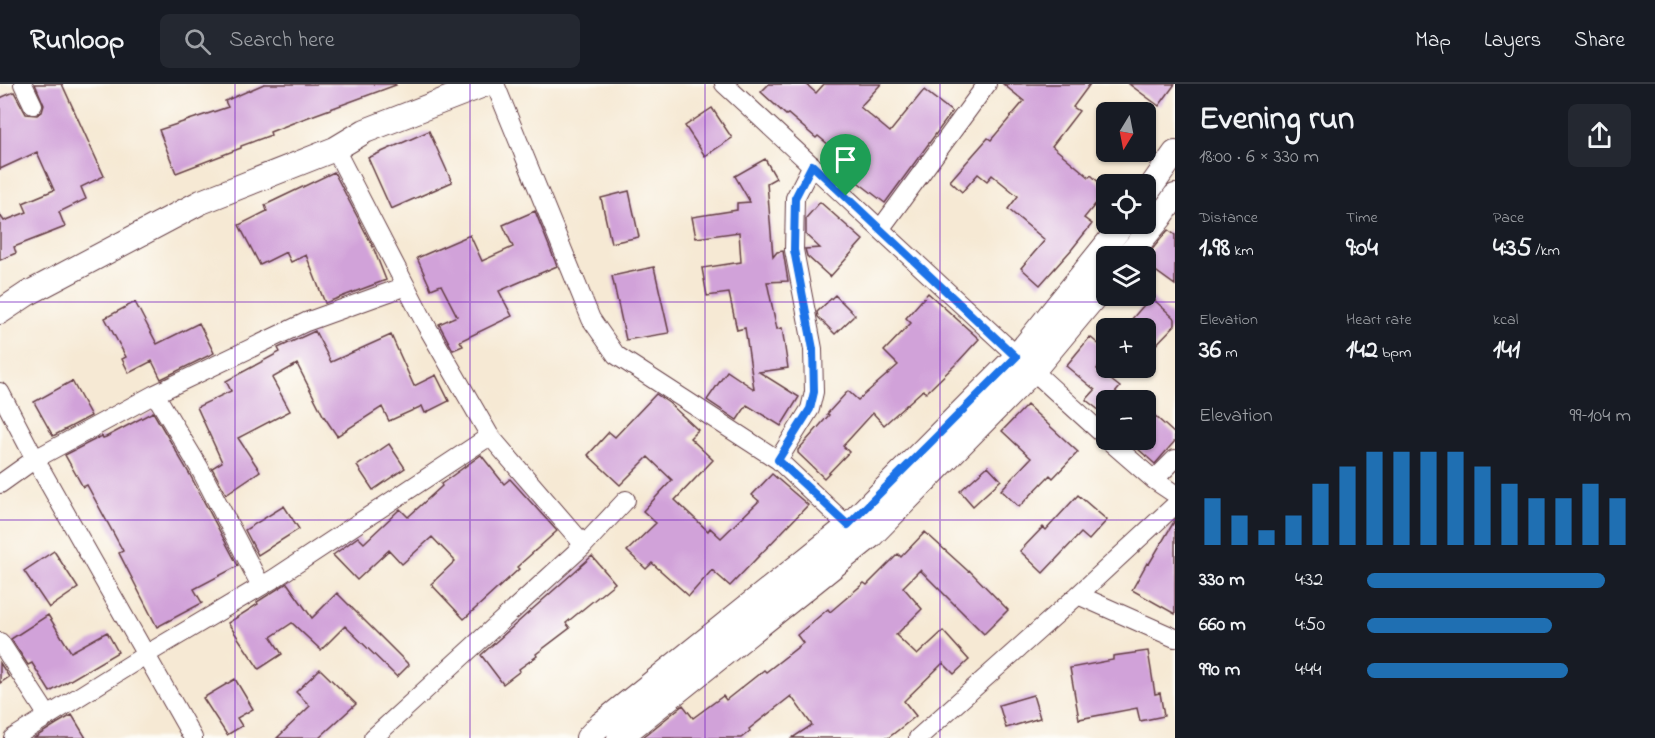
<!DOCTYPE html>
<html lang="en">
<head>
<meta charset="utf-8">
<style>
  body { margin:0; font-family:"Indie Flower",sans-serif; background:#242831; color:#f1f3f6; height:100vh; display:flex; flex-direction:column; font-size:22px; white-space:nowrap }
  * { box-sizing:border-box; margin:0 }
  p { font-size:20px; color:#9ea1a6 }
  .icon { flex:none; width:33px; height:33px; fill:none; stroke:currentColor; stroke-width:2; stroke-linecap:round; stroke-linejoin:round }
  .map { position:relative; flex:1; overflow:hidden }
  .side { display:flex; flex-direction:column; background:#171b24; width:480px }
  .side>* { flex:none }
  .needle { width:39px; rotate:190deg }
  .buttons { position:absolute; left:1096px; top:18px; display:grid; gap:12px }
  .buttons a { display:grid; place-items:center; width:60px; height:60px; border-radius:9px; background:#171b24; box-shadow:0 2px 4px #0004; font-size:30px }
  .pin { position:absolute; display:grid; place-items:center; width:51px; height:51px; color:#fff; margin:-62px -26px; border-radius:50% 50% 50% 0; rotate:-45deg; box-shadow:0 0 6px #0007 }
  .pin .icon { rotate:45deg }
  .round { display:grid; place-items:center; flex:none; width:63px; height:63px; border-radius:9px; background:#242831 }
  .head { display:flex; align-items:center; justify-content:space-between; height:102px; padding:0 24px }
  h1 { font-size:33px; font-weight:700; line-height:45px }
  .metrics { display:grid; grid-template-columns:repeat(3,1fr); gap:9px; height:102px; padding:6px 24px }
  .metrics div { display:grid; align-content:center }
  .metrics b { font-size:26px; font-weight:700 }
  .metrics small { font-size:16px; font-weight:400 }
  .metrics p { font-size:16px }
  .chart { height:168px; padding:12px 24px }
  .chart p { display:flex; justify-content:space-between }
  .chart svg { width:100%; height:108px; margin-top:6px; stroke:#1f6fb2; stroke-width:6 }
  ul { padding:0 24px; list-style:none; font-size:20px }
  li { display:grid; grid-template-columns:96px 72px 1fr; align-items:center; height:45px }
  li i { height:15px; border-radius:8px; background:#1f6fb2 }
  header { display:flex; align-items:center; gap:36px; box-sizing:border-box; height:84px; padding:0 30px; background:#171b24; border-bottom:2px solid #363941 }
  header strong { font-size:28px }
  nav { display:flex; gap:33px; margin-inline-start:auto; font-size:21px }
  .search { width:420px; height:54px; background:#242831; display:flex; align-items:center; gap:15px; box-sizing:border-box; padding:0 21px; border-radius:9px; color:#9ea1a6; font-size:22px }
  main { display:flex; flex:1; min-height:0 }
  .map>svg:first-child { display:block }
</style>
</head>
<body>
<header>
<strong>Runloop</strong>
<div class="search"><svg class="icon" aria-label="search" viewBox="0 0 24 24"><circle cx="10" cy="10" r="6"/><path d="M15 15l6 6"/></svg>Search here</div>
<nav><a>Map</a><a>Layers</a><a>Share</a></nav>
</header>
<main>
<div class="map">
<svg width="1175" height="654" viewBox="0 0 1175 654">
  <rect width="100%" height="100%" fill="#fdfcf7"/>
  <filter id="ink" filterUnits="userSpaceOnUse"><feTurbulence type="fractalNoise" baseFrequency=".0167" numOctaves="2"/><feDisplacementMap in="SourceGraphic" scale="12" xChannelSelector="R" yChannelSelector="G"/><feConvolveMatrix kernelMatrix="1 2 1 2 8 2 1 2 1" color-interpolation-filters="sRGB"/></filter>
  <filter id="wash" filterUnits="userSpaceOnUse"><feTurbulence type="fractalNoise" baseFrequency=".008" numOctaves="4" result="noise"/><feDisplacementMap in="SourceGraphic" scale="24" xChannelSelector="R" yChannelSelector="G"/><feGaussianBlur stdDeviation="1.35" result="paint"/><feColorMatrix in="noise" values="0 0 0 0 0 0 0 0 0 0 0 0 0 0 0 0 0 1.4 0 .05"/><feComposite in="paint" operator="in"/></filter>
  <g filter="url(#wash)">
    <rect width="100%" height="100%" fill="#f6e9d4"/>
    <g id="blocks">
      <path fill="#d1a2d9" d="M35,0h27l42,92 -23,11 5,12 -27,13 6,15 -51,20 2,6 -16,7v-45l4,6 23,-9 -4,-9 31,-13 -17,-38 -37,17v-71l14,-6 12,22 11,1 5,-3 2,-7z
        M264,0h131l1,1 -93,34 -33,13 1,3 -30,11v2l-65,25 -17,-43 69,-23 -3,-6z
        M769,0h37l10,9 8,-9h57l-21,23 30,25 34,-42 28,22 -67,91 -34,-26 7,-8 -40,-33 -2,2 -28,-24 -2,1 -25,-23z
        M1003,0h87l-17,23 6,4 -27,35 37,31 2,-2 16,15 -23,28 8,6 -20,25 -32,36 -19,-17 24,-28 -37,-31 10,-13 -26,-21 -5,6 -9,-7 -16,18 -12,-11 38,-43 3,2 33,-39z
        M1129,0h46l-16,22z
        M712,24l20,30 -27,18 -20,-30z
        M429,47l23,51 -61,27 -23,-51z
        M765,75l11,19 -9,5 6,74 4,-5 6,-1 5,30 -21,1 10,47 5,-1 6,40 -29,4 40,25 -18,29 -34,-21 -10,15 -30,-20 20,-29 27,18 -9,-61 -8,2 -8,-37 -22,3 -5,-28 39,-6 -2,-30 -43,6 -4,-21 45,-7v-7l13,-1 -15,-26z
        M334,88l39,75 13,33 -61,23 -19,-48 -15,7 -5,-10 -26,13 -21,-40 28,-14 -2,-6z
        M629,107l10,46 -28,6 -10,-45z
        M820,118l43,38 -33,37 -23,-21 -2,-7 15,-1 -14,-13v-17z
        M535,127l22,55 -58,25 13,25 -52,25 3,5 -10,4 -14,-26 18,-8 -16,-31 -10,4 -14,-31 53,-23 12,26 31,-14 -10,-22z
        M1168,146l7,5v50l-29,-21v-7z
        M654,183l15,66 -43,7 -14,-64z
        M928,209l51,46 -23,25 -30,29 -3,-3 -39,35 -11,-12 -30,33 6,6 -25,26 -26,-25v-3l31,-35 -2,-1 21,-23 10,9 40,-35 -14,-14 27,-28 -5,-5z
        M835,211l20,20 -20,19 -17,-17 -1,-5z
        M1151,213l24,22v6l-29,30v-27h-22z
        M135,218l22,42 42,-21 15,30 -53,26 -9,-18 -23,12 -7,-14 4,-2 -21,-39z
        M315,247l16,31 60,-27 23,51 22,-11 13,26 -24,12 -3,-7 -33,15 -7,-14 -45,29 -14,-21 -26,-51 -25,14 18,33 -52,27 22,33 -34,23 -14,-26 10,-6 -25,-55 34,-16 -5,-10 54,-29 -2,-4z
        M1090,253l17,14v7l-10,11 23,18 -11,13h-2l-7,11 -14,-11 9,-10 -29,-24z
        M72,297l19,35 -38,20 -19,-34z
        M656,310l13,9 29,27 -8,8 23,22 -38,40 33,31 2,-3 11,10 38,-37 -7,-6 20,-21 36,31 -78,81 -18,-16 -23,26 -37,-33 -6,6 -19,-18 29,-28 -13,-12 29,-31 -24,-23 -28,28 -32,-30 21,-23 6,5z
        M1027,321l51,47 -25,26 -3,-3 -31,32 -18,-17 30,-32 -29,-27z
        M153,328l36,61 49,93 -44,23 8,14 -45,24 -38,-74 4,-2 -36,-66 -4,2 -18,-32 37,-19 1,2 3,-1z
        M1154,331l21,19v7l-20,23 -27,-24h18v-16z
        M389,360l16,24 -32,22 -16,-24z
        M481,371l23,29 6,-5 47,52 -40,36 2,2 -55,50 -33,-35 24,-23 -23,-24 -30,27 -13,-14 -32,30 -24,-25 25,-18 6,6 36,-34 8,8 34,-31 -1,-2z
        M988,382l13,14 -28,26 -13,-15z
        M1078,411l29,25 -18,20 -8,-7 -38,40 -23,-22 23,-24 3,3z
        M284,422l15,23 -41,26 -13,-25z
        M1175,436v94l-43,-24 15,-27 2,1z
        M925,448l43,39 1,-1 39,40 -24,24 -64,-64 -17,17 19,22 -26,26 21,20 26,-24 26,29 -15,14 -11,-11 -39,38 12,15 -28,22h-96l20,-13 -21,-29 -42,33 1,2 -9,7h-99l41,-33 10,13 30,-22 3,4 38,-30 2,2 37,-29 -6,-8 31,-26 2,3 34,-29 3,2 31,-31 3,3z
        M54,467l24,37 -29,20 -25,-37z
        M592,472l23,27 -49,40 4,5 -34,26 1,2 -18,13 1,2 -17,13 -22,-29z
        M287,499l25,35 25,-25 72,72 -12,12 -52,-51 -24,24 -29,-27 -21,14 11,17 -23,15 -31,-46 30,-19 -1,-2z
        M48,531l23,37 36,-20 11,20 -68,40 -18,-29 -4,2 -17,-26z
        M1148,567l7,43 5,-1 4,23 -24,5 -3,-13 -58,11 -9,-51 43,-8v-4z
        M0,579l9,14 -9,6z
        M320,585l36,35 -37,34h-42l33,-32 -14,-14z
        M235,595l18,30 -16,9 5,8 -15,9 -24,-37z
        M1033,611l7,23 -34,10 -7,-23z
        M72,631l14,23h-52l24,-15z"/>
    </g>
  </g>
  <g filter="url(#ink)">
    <use href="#blocks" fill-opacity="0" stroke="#643d44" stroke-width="1.5"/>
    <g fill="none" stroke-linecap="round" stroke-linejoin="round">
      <g stroke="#643d44" stroke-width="20">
        <path id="street" d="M23,0l10,21
          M495,0l96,235 25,36 162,105 70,66
          M724,0c128,118 254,238 383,354
          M335,65l91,176 64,111 94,109 -211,193
          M881,144l106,-144
          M0,308l35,67 158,279
          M155,310l44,73 62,119
          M1108,356l46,40 21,14
          M778,376l32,-51 4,-17 -1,-43 -19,-99 1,-52 17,-33
          M1154,396l21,-21
          M0,400l35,-25 120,-65 151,-72 100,-36
          M584,461l42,-45
          M1078,511l97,43
          M0,558l48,74
          M13,654l134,-84 128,-76 215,-142
          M918,654l160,-143 97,-90"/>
      </g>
      <g stroke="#643d44" stroke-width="26">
        <path id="secondary" d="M1146,110l29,-41
          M1128,172l32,-38 15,-22
          M0,228l27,-18 174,-92 134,-53 30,-18 121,-47
          M588,654l13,-14 247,-198 168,-169 107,-133
          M619,654l252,-202 162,-165 74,-89"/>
      </g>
      <use href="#street" stroke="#fff" stroke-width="18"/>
      <use href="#secondary" stroke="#fff" stroke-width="24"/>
    </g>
  </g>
  <g fill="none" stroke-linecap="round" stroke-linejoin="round" filter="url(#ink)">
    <g stroke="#fff" stroke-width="12">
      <path id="route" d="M812,81l204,192 -168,168 -70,-65 32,-51 4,-17 -1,-43 -19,-99 1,-52z"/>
    </g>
    <use href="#route" stroke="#1a73e8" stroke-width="8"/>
  </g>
  <path fill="none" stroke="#7b2cbf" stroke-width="1.5" stroke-opacity="0.55" d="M235,0v654M470,0v654M705,0v654M940,0v654M0,218h1175M0,436h1175"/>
</svg>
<div class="buttons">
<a><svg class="needle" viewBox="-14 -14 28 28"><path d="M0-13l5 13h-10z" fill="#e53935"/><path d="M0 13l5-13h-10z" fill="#9ea1a6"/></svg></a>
<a><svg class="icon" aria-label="locate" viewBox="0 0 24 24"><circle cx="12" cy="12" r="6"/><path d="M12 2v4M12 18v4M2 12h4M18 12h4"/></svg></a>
<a><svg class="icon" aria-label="layers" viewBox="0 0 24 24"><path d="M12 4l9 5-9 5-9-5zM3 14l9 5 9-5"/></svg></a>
<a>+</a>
<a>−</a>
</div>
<div class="pin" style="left:846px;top:112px;background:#1e9e55"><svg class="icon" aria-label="arrive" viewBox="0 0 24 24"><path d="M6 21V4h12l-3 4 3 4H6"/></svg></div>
</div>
<section class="side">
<div class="head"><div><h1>Evening run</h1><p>18:00 · 6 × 330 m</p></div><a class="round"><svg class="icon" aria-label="share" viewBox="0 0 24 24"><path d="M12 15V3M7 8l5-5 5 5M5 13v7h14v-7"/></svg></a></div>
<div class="metrics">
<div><p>Distance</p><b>1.98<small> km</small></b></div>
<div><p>Time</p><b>9:04</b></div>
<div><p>Pace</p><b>4:35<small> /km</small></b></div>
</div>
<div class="metrics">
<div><p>Elevation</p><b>36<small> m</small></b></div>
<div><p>Heart rate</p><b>142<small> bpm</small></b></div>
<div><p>kcal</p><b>141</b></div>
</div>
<div class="chart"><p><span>Elevation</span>99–104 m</p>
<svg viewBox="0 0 160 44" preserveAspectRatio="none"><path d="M5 44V25M15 44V32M25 44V38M35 44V32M45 44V19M55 44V12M65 44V6M75 44V6M85 44V6M95 44V6M105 44V12M115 44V19M125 44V25M135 44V25M145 44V19M155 44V25"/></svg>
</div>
<ul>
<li><b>330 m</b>4:32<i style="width:90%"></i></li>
<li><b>660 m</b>4:50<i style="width:70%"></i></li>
<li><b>990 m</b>4:44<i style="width:76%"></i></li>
</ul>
</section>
</main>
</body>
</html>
